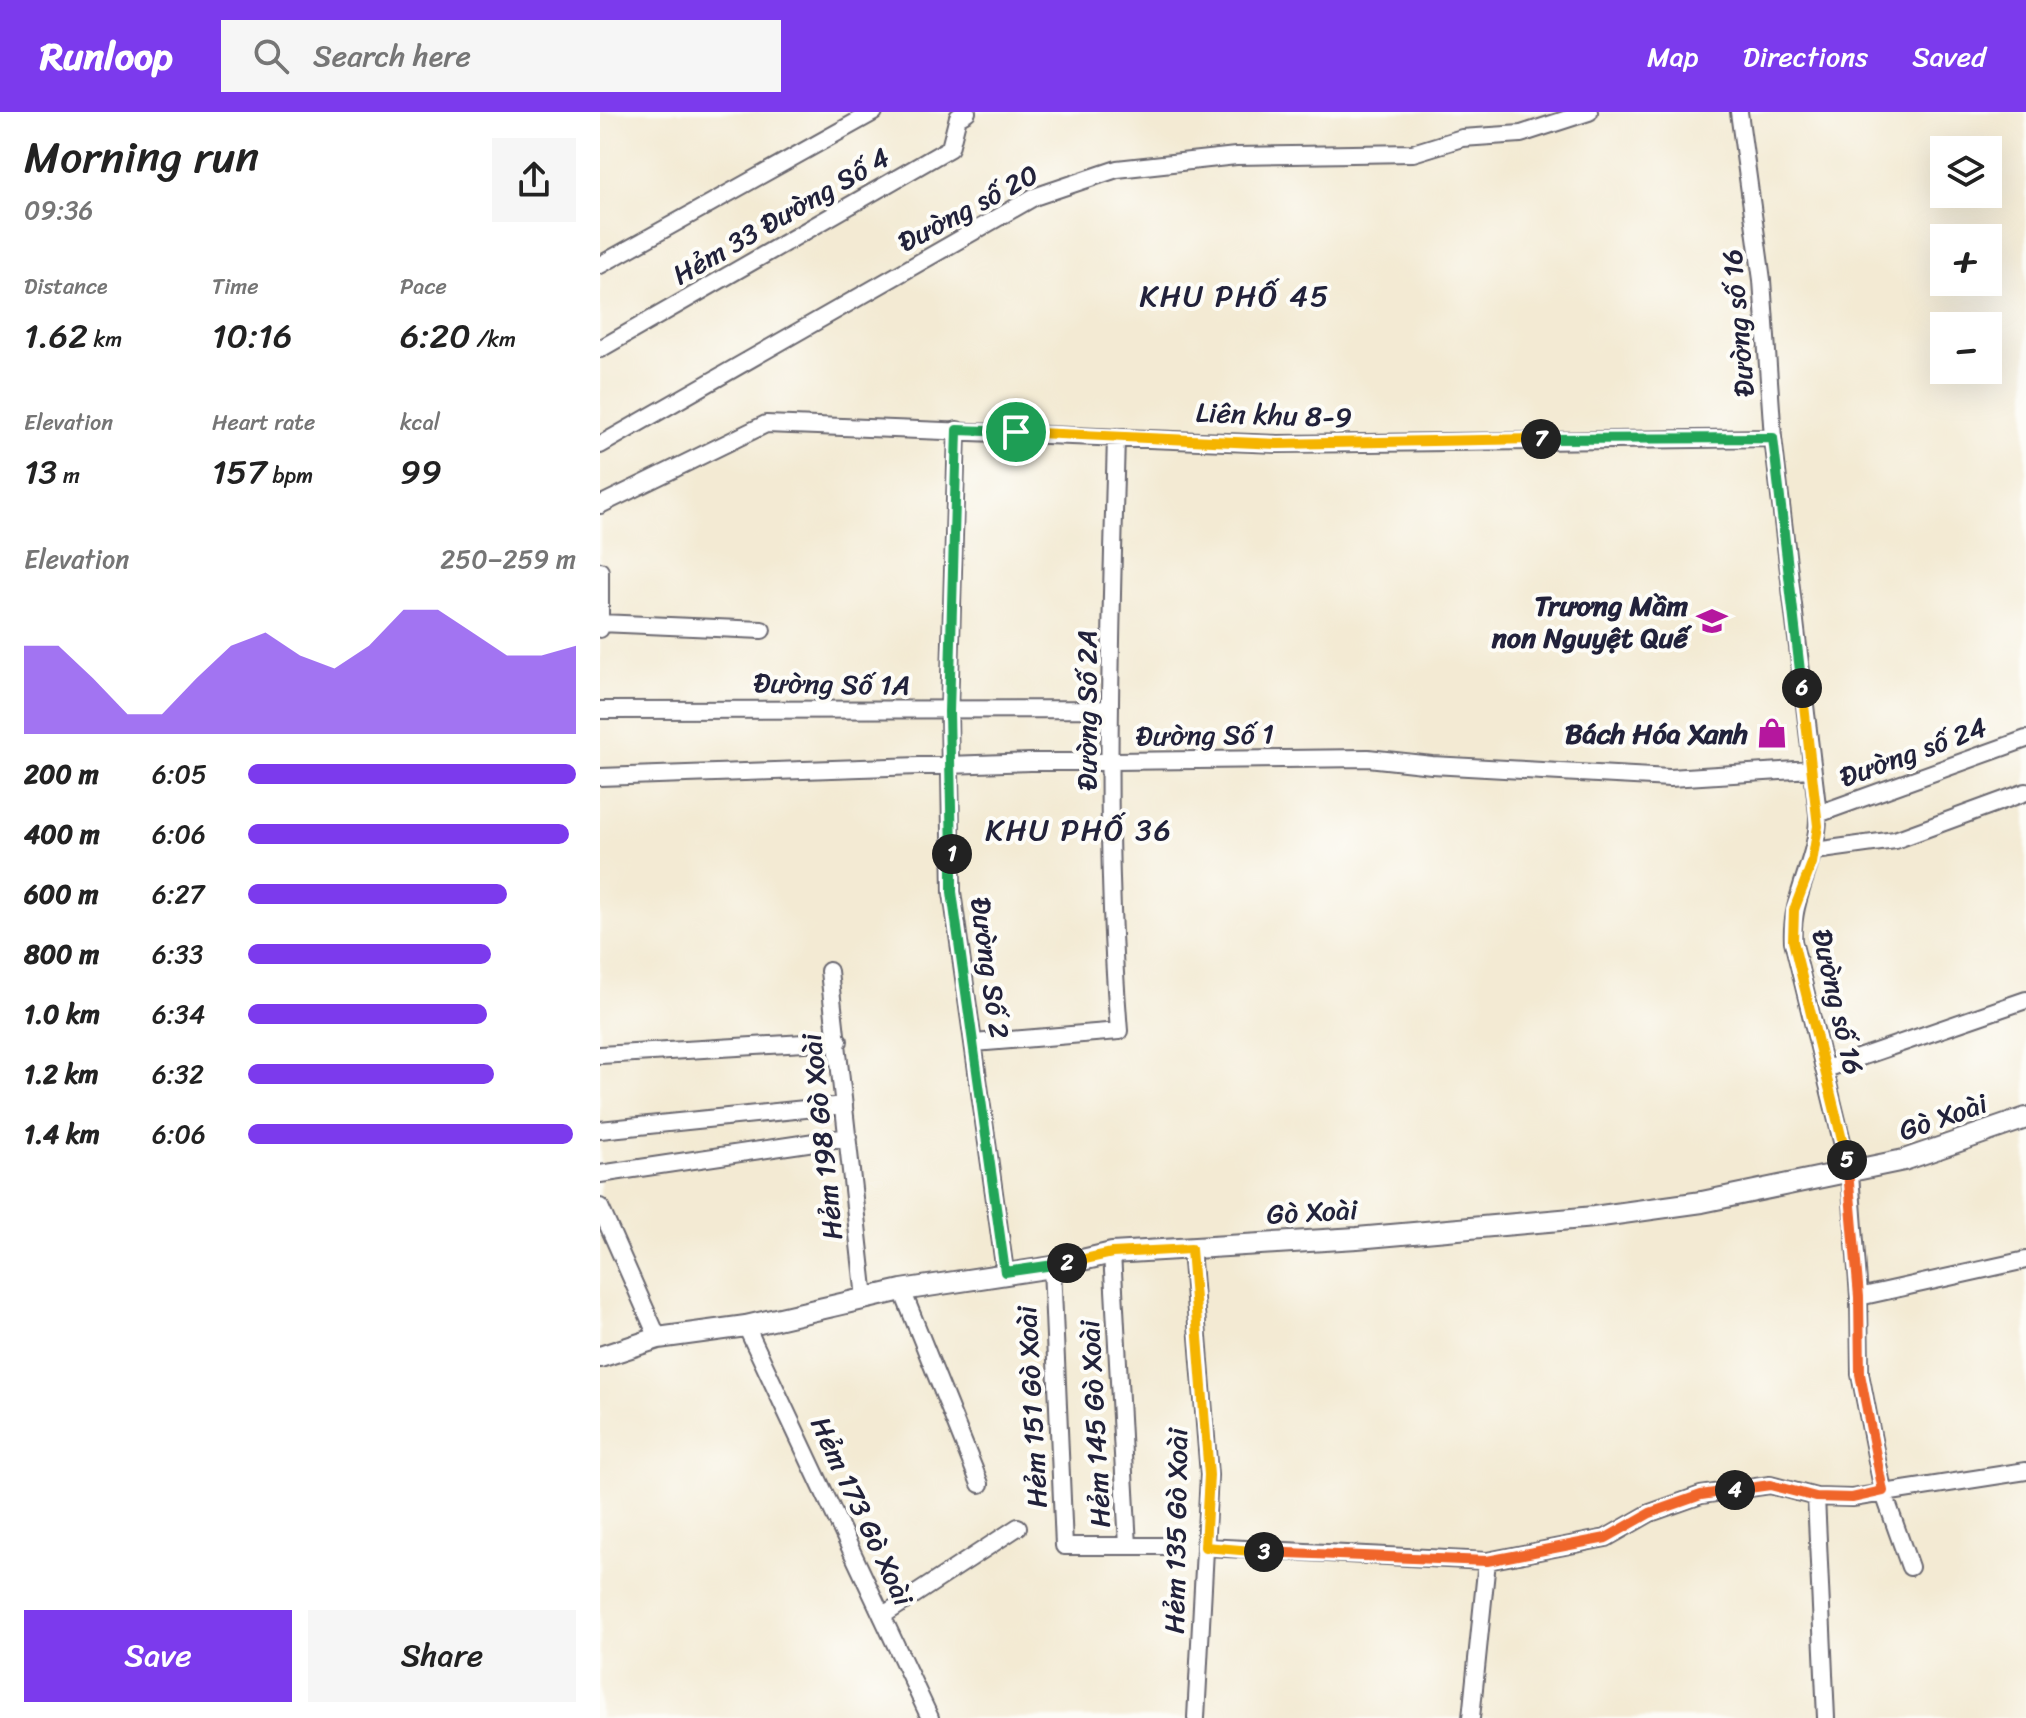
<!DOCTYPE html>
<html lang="en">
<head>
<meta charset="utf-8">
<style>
  body { margin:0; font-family:Sriracha,sans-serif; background:#f6f6f6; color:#222; height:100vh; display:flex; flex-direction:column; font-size:30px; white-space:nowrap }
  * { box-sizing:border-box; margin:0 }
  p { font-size:26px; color:#767676 }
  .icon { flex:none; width:44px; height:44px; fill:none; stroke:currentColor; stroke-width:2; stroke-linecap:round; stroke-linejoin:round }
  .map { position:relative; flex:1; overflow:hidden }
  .drawer { display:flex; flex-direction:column; background:#fff; width:600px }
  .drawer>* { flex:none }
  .controls { position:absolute; left:1330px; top:24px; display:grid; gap:16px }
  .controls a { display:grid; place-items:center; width:72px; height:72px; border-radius:0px; background:#fff; box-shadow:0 8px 32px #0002; font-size:40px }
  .pin { position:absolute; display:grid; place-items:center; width:68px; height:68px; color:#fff; margin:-34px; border:4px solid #fff; border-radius:50%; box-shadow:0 2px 8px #0007 }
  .km { position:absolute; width:40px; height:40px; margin:-20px; border-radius:50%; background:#222; color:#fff; font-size:22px; line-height:40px; text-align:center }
  .round { display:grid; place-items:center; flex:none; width:84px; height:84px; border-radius:0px; background:#f6f6f6 }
  .summary { display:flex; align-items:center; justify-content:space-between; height:136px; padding:0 24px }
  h1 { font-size:44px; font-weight:600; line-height:60px }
  .metrics { display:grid; grid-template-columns:repeat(3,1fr); gap:12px; height:136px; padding:8px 24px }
  .metrics div { display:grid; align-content:center }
  .metrics b { font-size:34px; font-weight:600 }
  .metrics small { font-size:22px; font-weight:400 }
  .metrics p { font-size:22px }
  .chart { height:224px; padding:16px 24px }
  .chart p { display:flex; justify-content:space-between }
  .chart svg { width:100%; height:144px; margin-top:8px; fill:#7c3aed; opacity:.7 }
  .button { display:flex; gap:16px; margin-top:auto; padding:16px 24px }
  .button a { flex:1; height:92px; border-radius:0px; background:#7c3aed; color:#fff; font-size:32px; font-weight:600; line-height:92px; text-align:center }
  .button a+a { background:#f6f6f6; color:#222 }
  ul { padding:0 24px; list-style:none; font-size:26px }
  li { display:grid; grid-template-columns:128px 96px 1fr; align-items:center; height:60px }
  li i { height:20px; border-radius:10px; background:#7c3aed }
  header { display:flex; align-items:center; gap:48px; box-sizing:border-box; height:112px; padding:0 40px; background:#7c3aed; color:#fff }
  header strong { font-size:38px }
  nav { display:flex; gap:44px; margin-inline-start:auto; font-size:28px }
  .search { width:560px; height:72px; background:#f6f6f6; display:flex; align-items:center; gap:20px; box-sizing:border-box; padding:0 28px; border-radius:0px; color:#767676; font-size:30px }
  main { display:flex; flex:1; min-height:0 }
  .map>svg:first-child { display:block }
</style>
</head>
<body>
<header>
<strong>Runloop</strong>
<div class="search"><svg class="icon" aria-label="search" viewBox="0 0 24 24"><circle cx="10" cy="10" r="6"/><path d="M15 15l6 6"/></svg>Search here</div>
<nav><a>Map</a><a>Directions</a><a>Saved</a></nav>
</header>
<main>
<section class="drawer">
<div class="summary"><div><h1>Morning run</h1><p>09:36</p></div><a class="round"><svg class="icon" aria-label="share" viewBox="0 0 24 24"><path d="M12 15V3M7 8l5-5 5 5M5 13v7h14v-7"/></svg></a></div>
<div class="metrics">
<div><p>Distance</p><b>1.62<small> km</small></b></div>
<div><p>Time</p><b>10:16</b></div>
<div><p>Pace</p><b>6:20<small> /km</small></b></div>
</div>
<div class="metrics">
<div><p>Elevation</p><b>13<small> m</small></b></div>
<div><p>Heart rate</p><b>157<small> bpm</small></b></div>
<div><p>kcal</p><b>99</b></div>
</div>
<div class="chart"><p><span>Elevation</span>250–259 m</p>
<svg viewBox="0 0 160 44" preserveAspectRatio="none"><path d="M0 44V17L10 17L20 27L30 38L40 38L50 27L60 17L70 13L80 20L90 24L100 17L110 6L120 6L130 13L140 20L150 20L160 17V44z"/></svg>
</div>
<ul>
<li><b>200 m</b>6:05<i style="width:100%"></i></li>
<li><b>400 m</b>6:06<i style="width:98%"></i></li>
<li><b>600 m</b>6:27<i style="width:79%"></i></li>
<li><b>800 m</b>6:33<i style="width:74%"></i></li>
<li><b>1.0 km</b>6:34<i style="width:73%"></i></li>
<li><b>1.2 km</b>6:32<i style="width:75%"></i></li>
<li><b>1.4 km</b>6:06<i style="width:99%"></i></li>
</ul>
<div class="button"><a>Save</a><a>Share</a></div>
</section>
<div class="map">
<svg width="1426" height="1606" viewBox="0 0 1426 1606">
  <rect width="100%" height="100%" fill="#fdfcf7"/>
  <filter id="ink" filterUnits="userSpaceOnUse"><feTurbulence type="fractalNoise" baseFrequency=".0125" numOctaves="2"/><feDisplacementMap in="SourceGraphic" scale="16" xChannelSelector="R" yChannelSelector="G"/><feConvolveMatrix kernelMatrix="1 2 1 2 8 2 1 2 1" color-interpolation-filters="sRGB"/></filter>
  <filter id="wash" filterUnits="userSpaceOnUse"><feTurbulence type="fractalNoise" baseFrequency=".006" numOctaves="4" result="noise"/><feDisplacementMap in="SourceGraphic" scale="32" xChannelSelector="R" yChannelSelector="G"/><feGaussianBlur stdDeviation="1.8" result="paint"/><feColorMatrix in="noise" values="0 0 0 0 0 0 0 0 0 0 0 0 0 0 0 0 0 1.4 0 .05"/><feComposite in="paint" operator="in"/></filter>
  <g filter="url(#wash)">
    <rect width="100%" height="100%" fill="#f3ead3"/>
  </g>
  <g filter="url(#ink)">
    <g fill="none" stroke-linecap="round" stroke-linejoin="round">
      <g stroke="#6b6870" stroke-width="20">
        <path id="minor" d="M1139,0l23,168 11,158 45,376c1,45 -28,82 -25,127l57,233 9,123 1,77 23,117 27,76
          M0,153l274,-153
          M0,237l350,-201 8,-31 9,-5
          M357,318l-8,282 3,180 53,380
          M0,333l434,-248 83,-28 119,-13 177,-3 49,-15 59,-4 68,-22
          M0,393l166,-81 512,20 495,-6
          M0,459v58
          M0,511l162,7
          M0,598l510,-1
          M0,665l431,-15 337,-4 64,7 238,13 141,-9
          M1218,702l208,-75
          M1215,739l80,-11 131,-48
          M229,859l36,327
          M374,931l145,-12c-16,-197 -8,-396 -3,-594
          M0,943l239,-14
          M1226,957l200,-69
          M0,1018l244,-25
          M0,1062l248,-37
          M0,1095l58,131
          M591,1137l18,226 -13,243
          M512,1141l16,293
          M452,1155l12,279h102
          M302,1178l78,194
          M1259,1185l167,-37
          M146,1214l184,392
          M1216,1385l10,221
          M605,1435l282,14 119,-23 44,-25 51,-18 69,-10 46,12 36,1 174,-27
          M282,1504l136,-89
          M871,1606l16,-157"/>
      </g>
      <g stroke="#6b6870" stroke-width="24">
        <path id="tertiary" d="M0,1245l58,-19 88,-12 156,-36 150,-23 60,-14 245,-15 237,-21 108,-15 202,-42 122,-42"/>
      </g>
      <use href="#minor" stroke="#fff" stroke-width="16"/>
      <use href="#tertiary" stroke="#fff" stroke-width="20"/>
    </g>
  </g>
  <g fill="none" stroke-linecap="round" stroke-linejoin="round" filter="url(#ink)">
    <g stroke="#fff" stroke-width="16">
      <path id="split-1" d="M352,742l-3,-142 8,-282 59,2"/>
    </g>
    <g stroke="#fff" stroke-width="16">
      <path id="split-2" d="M352,742v38l53,380 62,-9"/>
    </g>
    <g stroke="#fff" stroke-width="16">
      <path id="split-3" d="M467,1151l45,-10 79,-4 18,226 -4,72 59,5"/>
    </g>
    <g stroke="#fff" stroke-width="16">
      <path id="split-4" d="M664,1440l223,9 119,-23 44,-25 51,-18 34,-5"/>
    </g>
    <g stroke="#fff" stroke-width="16">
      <path id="split-5" d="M1135,1378l35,-5 46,12 36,1 31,-7 -23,-117 -1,-77 -12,-137"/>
    </g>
    <g stroke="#fff" stroke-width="16">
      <path id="split-6" d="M1202,576l16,138 -6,37 -18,47 -1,31 54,219"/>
    </g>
    <g stroke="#fff" stroke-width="16">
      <path id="split-7" d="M941,327l232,-1 29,250"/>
    </g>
    <g stroke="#fff" stroke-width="16">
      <path id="split-8" d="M416,320l262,12 263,-5"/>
    </g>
    <use href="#split-1" stroke="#22a559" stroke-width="10"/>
    <use href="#split-2" stroke="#22a559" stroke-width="10"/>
    <use href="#split-3" stroke="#f5b400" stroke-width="10"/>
    <use href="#split-4" stroke="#f0652b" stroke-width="10"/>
    <use href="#split-5" stroke="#f0652b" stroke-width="10"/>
    <use href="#split-6" stroke="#f5b400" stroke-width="10"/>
    <use href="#split-7" stroke="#22a559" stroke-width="10"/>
    <use href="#split-8" stroke="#f5b400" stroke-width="10"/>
  </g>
  <defs>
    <g id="school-bare" transform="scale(2.4)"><path d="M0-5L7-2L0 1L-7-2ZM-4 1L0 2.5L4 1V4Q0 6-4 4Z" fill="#b5179e" stroke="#fdfcf7" stroke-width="2.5" paint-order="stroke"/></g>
    <g id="shop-bare" transform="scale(2.4)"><path d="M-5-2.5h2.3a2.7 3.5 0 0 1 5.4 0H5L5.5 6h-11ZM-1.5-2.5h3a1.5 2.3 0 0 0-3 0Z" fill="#b5179e" stroke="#fdfcf7" stroke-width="2.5" paint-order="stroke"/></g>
  </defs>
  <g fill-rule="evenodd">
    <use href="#school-bare" x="1112" y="509"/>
    <use href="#shop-bare" x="1172" y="621"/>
  </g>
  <g text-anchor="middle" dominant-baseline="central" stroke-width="8" stroke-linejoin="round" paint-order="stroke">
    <g font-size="28" fill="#22223b" stroke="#fdfcf7">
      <text transform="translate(368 96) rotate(-28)">Đường số 20</text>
      <text transform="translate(181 104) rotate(-30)">Hẻm 33 Đường Số 4</text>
      <text transform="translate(1138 211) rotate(-95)">Đường số 16</text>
      <text transform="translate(674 303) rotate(2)">Liên khu 8-9</text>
      <text transform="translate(232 572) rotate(1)">Đường Số 1A</text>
      <text transform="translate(486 598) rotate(-90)">Đường Số 2A</text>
      <text transform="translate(605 623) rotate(-1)">Đường Số 1</text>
      <text transform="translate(1313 640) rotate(-20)">Đường số 24</text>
      <text transform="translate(390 856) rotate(82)">Đường Số 2</text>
      <text transform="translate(1238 890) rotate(77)">Đường số 16</text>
      <text transform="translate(1343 1005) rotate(-19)">Gò Xoài</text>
      <text transform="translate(222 1025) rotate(-96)">Hẻm 198 Gò Xoài</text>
      <text transform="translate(712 1100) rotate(-3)">Gò Xoài</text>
      <text transform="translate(432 1295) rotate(-93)">Hẻm 151 Gò Xoài</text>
      <text transform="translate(495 1312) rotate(-93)">Hẻm 145 Gò Xoài</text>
      <text transform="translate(262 1399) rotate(65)">Hẻm 173 Gò Xoài</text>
      <text transform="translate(576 1419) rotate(-89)">Hẻm 135 Gò Xoài</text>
    </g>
    <g font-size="28" font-weight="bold" fill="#22223b" stroke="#fdfcf7" text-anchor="end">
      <text x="1088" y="493">Trương Mầm<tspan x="1088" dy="32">non Nguyệt Quế</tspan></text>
      <text x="1148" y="621">Bách Hóa Xanh</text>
    </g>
    <g font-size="30" letter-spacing="2" fill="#22223b" stroke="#fdfcf7">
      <text x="635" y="184">KHU PHỐ 45</text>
      <text x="479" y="718">KHU PHỐ 36</text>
    </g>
  </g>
</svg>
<div class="controls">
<a><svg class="icon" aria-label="layers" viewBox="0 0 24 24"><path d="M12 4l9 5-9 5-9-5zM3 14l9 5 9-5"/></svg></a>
<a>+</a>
<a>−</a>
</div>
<div class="pin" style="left:416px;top:320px;background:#1e9e55"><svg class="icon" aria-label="arrive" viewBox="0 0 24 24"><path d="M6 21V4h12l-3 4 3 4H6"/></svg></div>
<b class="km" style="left:352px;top:742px">1</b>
<b class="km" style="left:467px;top:1151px">2</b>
<b class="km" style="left:664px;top:1440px">3</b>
<b class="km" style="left:1135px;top:1378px">4</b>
<b class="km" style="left:1247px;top:1048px">5</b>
<b class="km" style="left:1202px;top:576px">6</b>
<b class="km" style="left:941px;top:327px">7</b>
</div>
</main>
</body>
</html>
